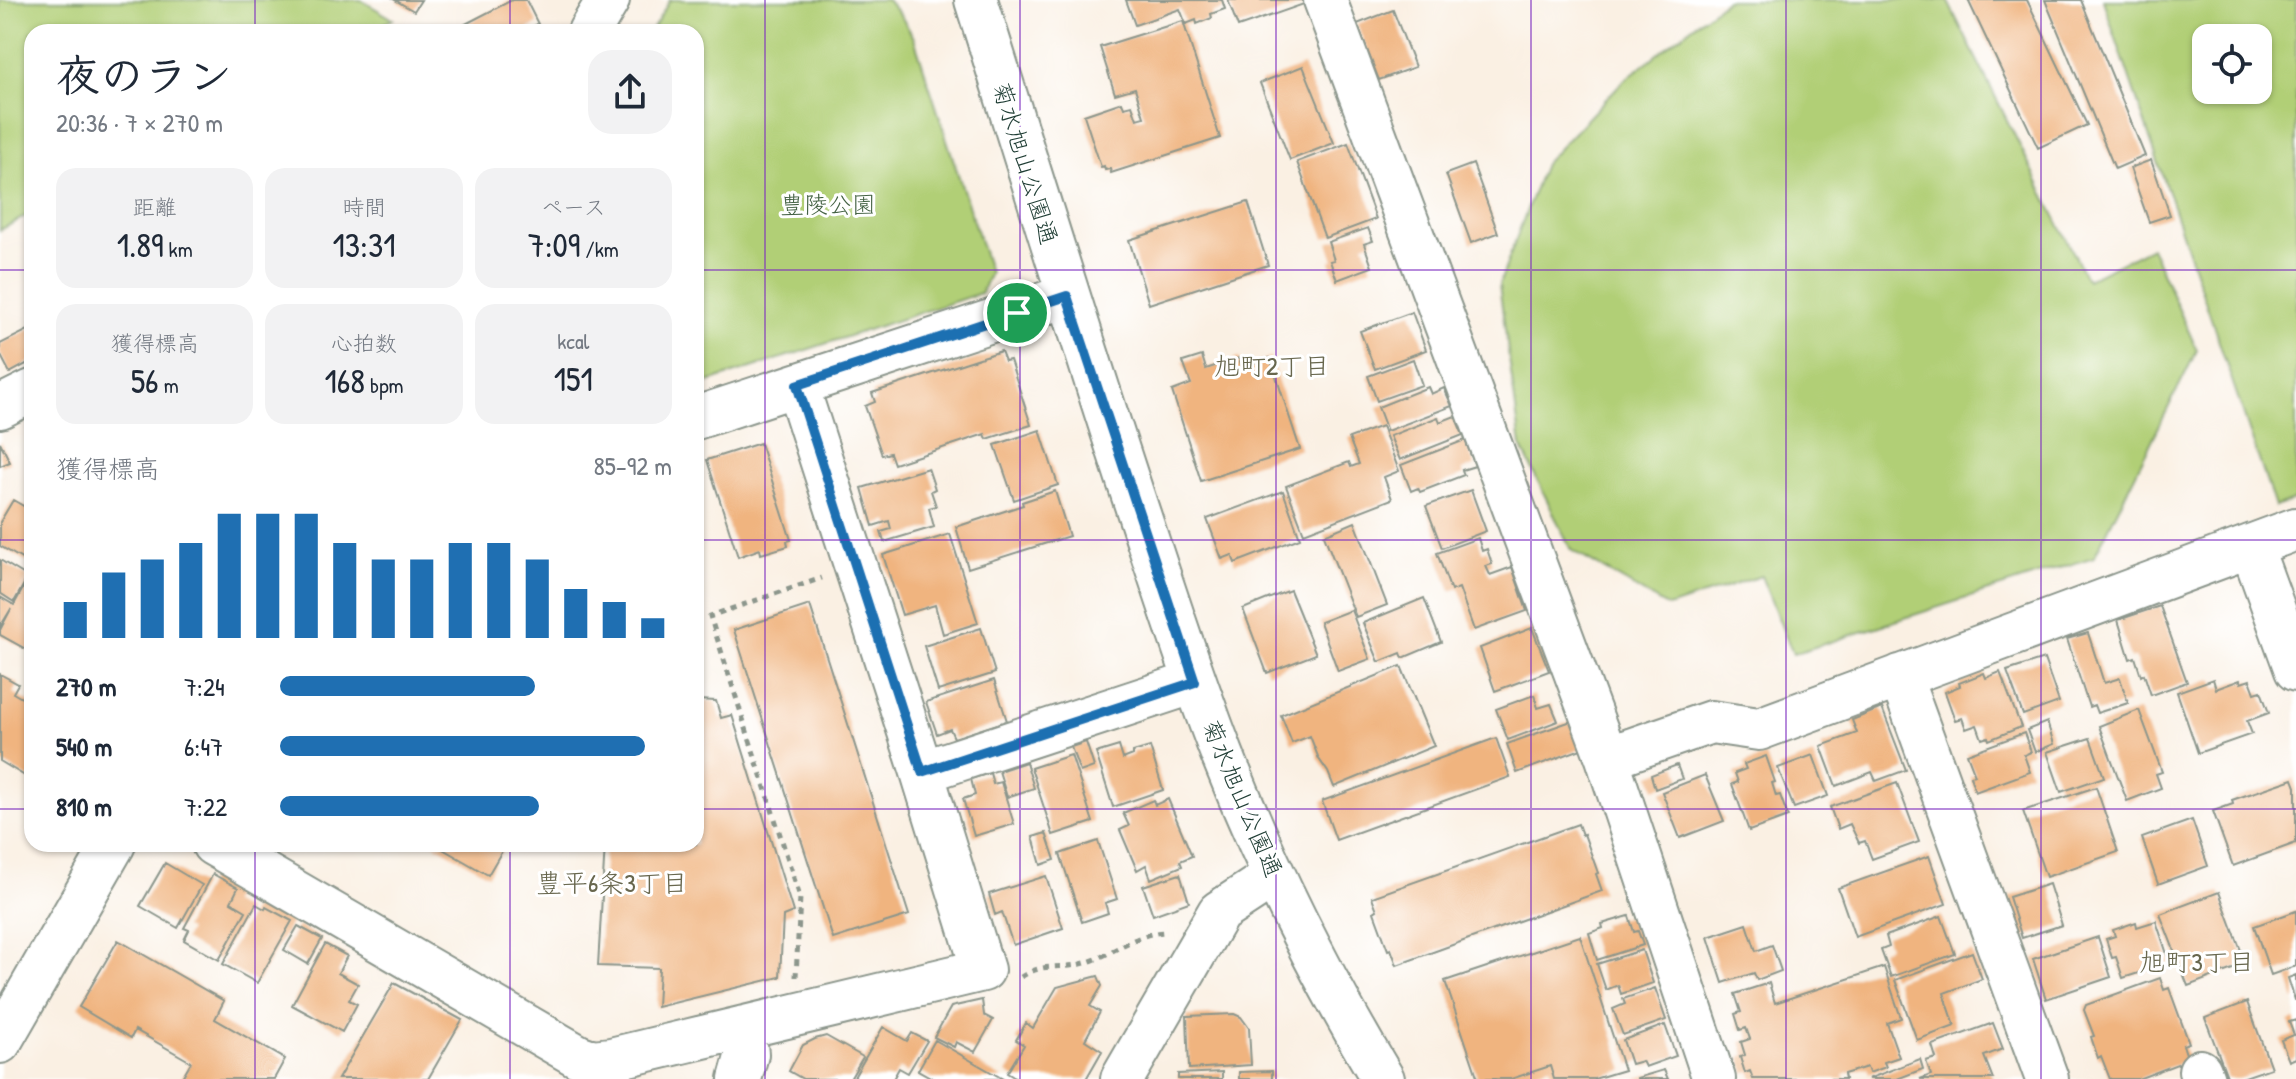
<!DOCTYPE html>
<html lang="ja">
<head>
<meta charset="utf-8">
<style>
  body { margin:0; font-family:"Patrick Hand","Klee One",sans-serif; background:#f2f2f3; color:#1f2937; height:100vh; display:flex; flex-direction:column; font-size:30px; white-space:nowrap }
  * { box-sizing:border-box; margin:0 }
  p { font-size:26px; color:#747a83 }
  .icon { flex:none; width:44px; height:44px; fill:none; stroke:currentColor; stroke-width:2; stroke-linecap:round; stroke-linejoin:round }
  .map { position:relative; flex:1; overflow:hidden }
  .panel { position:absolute; left:24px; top:24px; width:680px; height:828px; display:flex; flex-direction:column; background:#fff; border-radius:24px; box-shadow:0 2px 6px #0004 }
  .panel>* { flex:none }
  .tools { position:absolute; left:2192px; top:24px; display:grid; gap:16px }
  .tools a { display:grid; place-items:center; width:80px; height:80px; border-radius:16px; background:#fff; box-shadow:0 2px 6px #0004; font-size:40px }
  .pin { position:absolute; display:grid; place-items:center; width:68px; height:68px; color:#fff; margin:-34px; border:4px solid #fff; border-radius:50%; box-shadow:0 2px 8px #0007 }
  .round { display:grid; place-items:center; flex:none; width:84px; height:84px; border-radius:24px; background:#f2f2f3 }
  .summary { display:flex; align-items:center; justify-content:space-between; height:136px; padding:0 32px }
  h1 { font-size:44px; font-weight:600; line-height:60px }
  .stats { display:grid; grid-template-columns:repeat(3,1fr); gap:12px; height:136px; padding:8px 32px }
  .stats div { display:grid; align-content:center; border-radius:20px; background:#f2f2f3; text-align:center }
  .stats b { font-size:34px; font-weight:600 }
  .stats small { font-size:22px; font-weight:400 }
  .stats p { font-size:22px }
  .chart { height:224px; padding:16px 32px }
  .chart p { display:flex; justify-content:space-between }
  .chart svg { width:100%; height:144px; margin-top:8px; stroke:#1f6fb2; stroke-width:6 }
  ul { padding:0 32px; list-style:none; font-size:26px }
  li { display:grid; grid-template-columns:128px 96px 1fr; align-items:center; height:60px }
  li i { height:20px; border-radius:10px; background:#1f6fb2 }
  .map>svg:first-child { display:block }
</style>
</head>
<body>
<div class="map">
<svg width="2296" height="1079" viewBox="0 0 2296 1079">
  <rect width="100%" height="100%" fill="#fff"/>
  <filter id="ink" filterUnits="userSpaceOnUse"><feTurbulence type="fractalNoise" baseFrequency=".0125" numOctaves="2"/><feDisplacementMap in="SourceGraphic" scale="16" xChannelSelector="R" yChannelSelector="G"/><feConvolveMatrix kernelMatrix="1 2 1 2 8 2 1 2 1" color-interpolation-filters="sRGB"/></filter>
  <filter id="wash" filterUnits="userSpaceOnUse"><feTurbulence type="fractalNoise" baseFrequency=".006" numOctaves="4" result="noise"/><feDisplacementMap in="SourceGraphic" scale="32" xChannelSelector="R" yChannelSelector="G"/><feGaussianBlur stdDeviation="1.8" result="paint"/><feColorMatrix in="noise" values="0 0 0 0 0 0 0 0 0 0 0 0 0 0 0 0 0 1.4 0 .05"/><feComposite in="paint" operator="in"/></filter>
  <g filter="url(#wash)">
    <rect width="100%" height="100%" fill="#faf0e3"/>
    <path fill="#b1cf76" stroke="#688655" stroke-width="2" fill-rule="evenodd" d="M0,0h361l32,19 -24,13h-337v181l-32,17z
      M670,0h217l14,16 13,22 76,235 -9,20 -285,93v-354h-45z
      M1726,0h221l140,280 64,-33 46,103 -103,207 -301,97 -32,-78 -93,31 -97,-57 -50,-104 -22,-161 45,-121 79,-83z
      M2103,0h193v499l-21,8zM2258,38v52h-52v-52z"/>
    <g id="blocks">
      <path fill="#f0b47f" d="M395,0h26l-7,11z
        M512,0h14l12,24 -16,8h-72z
        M1126,0h96l3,9 -14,5 1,4 -15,6 -1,-4 -10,4 -6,-15 -45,16z
        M1228,0h78l1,3 -69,24z
        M1968,0h59l60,125 -49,23z
        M2045,0h36l64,156 -30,13z
        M1393,10l22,57 -36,13 -22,-56z
        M1183,21l37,117 -109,35 -1,-4 -5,1 -1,-4 -3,1 -17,-52 38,-13 2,5 8,-2 5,14 7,-2 -9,-29 -20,6 -15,-47z
        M1303,66l31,77 -44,17 -30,-77z
        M1348,143l28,76 -51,19 -28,-76z
        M2151,160l19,55 -21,7 -19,-54z
        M1473,164l25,69 -27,10 -25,-69z
        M1248,202l20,63 -119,39 -20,-64z
        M1368,228l5,13 -9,3 8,23 -35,13 -7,-19 4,-1 -6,-18z
        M1412,312l14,38 -51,19 -15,-38z
        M32,328v33l-22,12 -10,-19v-10z
        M1001,351l4,10 5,-1 21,65 -44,14 -2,-5 -91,30 -4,-11 -8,2 -17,-49 10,-4 -3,-9z
        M1202,356l4,13 33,-11 3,9 28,-9 30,91 -99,32 -29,-90 19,-7 -8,-22z
        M1413,359l9,26 -45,16 -9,-25z
        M1428,387l3,7 13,-6 8,18 -65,25 -9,-24z
        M1455,416l8,19 -63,25 -10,-24 48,-19 2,5z
        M1382,426l17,45 -15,6 8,22 -88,34 -18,-47 63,-24 2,5 8,-3 -10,-26z
        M1040,430l18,55 -44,15 -19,-55z
        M1465,440l10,26 -13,4 2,5 -44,17 -2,-4 -7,3 -10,-26z
        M0,442l10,20 -10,4z
        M760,443l31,97 -4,1 1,5 -27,8 -1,-5 -22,8 -31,-97z
        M928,468l7,21 -4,2 5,15 -7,2 5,19 -50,15 -3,-10 10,-3 -2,-8 -16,5 -11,-38z
        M1471,490l15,41 -44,17 -16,-42z
        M1055,491l14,45 -101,32 -12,-41 67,-22 -1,-3z
        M1283,491l17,47 -65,25 -3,-8 -10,4 -15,-40z
        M13,500l19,11v54l-32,-19v-24z
        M1355,522l32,83 -31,12 -32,-82z
        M950,534l28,89 -35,11 -8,-29 -33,10 -19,-60z
        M1478,538l4,13 5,-2 5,15 -6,2 4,9 22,-8 15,44 -53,19 -15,-42 -8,3 -14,-38z
        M0,560l28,17 -14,25 -14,-9z
        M32,572v74l-3,5 -29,-16v-5l11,-21 -11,18v-30l14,8z
        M1290,590l26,64 -49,19 -24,-64z
        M1424,598l17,44 -38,16 -2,-5 -22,9 -16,-39z
        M810,605l99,310 -76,24 -99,-309z
        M2160,606l27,76 -36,13 -7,-21 -3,2 -6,-19 -5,2 -12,-39z
        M1351,610l19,49 -32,12 -18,-49z
        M981,628l14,45 -57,18 -14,-45z
        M1532,628l17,43 -54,20 -15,-43z
        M2088,633l16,50 16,-5 8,25 -31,10 -3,-8 -5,2 -22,-68z
        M2044,659l15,43 -36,13 -16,-44z
        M1401,666l33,80 -100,41 -6,-15 -9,-13 -9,-23 -18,7 -11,-28z
        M2000,672l21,55 -32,13 -1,-3 -6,2 -5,-14 -11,4 -4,-11 -7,2 -10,-28 15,-6 -1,-3 25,-10 2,5z
        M0,674l18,10 -5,9 19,11v71l-2,4 -30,-18z
        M2213,679l3,10 24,-9 1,3 9,-3 5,13 6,-2 8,22 -22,8 5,13 -54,19 -21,-61z
        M994,680l13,41 -53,17 -4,-9 -13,5 -11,-32z
        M1534,695l4,13 13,-4 7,17 -50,19 -12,-31z
        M696,700l20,1 5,17 11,-3 61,197 -10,4 -3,61 -123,30 2,-39 -61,-2 7,-122h91z
        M1882,708l24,62 -30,11 -4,-9 -36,14 -15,-40 36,-13 -5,-13z
        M2139,710l23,62 -6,2 5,14 -34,13 -28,-75z
        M1574,720l10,28 -67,25 -10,-29z
        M2047,722l7,22 -19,8 -8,-22z
        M2024,733l7,19 -7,3 6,17 -55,20 -5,-16 5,-1 -8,-21z
        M1496,738l14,39 -174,63 -14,-39z
        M2090,738l14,39 -43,15 -14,-40z
        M1086,742l8,25 -14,5 -9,-25z
        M1119,746l4,13 10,-4v-3l17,-5 13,43 -50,17 -17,-54z
        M1071,755l22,67 -40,13 -22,-67z
        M1813,755l15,41 -34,12 -16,-40z
        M1766,756l9,26 -3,1 4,13 4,-1 8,22 -39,14 -17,-47 6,-2 -3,-9 11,-4 -2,-5z
        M1026,762l8,26 -27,9 -8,-26z
        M1677,765l5,14 -27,10 -4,-14z
        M990,773l3,11 8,-2 13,42 -40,12 -11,-37 12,-4 -4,-16z
        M1705,775l19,46 -44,17 -18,-46z
        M2293,779l3,8v56l-63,23 -20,-55 20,-7 -1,-4z
        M1897,783l22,59 -47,17 -7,-18 -6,2 -9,-19 -12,5 -8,-22z
        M2096,787l22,65 -72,25 -23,-66z
        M1168,799l24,57 -12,5 2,5 -31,13 -5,-14 -9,5 -17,-40 9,-4 -6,-13 30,-13 2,5z
        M2192,820l16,46 -50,18 -16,-46z
        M1578,824l4,11 2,-1 14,39 -2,1 6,17 -205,74 -6,-16 -3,1 -14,-38 3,-2 -5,-13z
        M1046,833l9,27 -14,5 -8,-28z
        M1098,841l19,58 -12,4 3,10 -26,9 -22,-68z
        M434,844h72l-18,31z
        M1929,856l17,48 -91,33 -17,-49z
        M165,863l37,22 -24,43 -38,-22z
        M213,874l25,14 -7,14 15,9 -27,49 -35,-20 5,-10 -5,-2z
        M1180,874l9,28 -36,13 -10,-29z
        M1046,876l17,52 -50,17 -11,-33 -7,3 -6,-21z
        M2049,884l13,41 -40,13 -13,-41z
        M2219,892l27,72 -58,22 -28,-72z
        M256,904l9,5 1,-2 26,14 -35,62 -34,-19z
        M2296,911v55l-25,9 -17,-49z
        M1629,916l5,16 4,-1 5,14 -46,15 -8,-27 14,-5 -1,-4z
        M1941,916l14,38 -64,23 -10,-27 8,-3 -3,-11z
        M2156,921l14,42 -47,15 -7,-21 -4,1 -6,-19 9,-3 -2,-6 23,-8 1,5z
        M1747,924l9,27 16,-6 9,26 -24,9 -3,-7 -31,10 -15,-46z
        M298,926l24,13 -14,25 -24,-14z
        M1580,936l44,134 -30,9h-40l-4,-13 -39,13h-33l-33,-98z
        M2098,937l13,40 -65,22 -13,-40z
        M118,940l106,61 -9,18 70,40 -11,20h-93l10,-17 -56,-32 -4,8 -52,-31z
        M325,944l22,12 -9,17 20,11 -9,16 8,4 -15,28 -50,-27z
        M1642,950l11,33 -32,11 -3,-9 -12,5 -9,-26z
        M1972,952l10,27 -38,14 11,33 -38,14 -22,-60z
        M1884,967l17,51 -14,5 12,34 -15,5 2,5 -17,6 -2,-6 -23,7 1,5h-92l-3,-8 -5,2 -5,-16 5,-2 -4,-13 9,-3 -4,-11 -6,2 -5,-16 6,-2 -6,-18 34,-11 6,20z
        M2296,975v25h-1l-7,-22z
        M1098,976l4,10 -12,20 10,6 -15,28 17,11 -16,28h-69l-10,-6 17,-28 -8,-5 10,-17 7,5 24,-41z
        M2160,978l4,12 5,-2 20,55 -6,2 5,15 -50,19h-28l-9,-23 -3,2 -7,-21 3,-1 -10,-26 2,-5z
        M394,983l68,37 -34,59h-90z
        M1655,988l11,32 -43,15 -10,-26 12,-5 -2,-5z
        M982,1000l2,15 9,5 -18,32 -19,-10 -2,5 -20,-10 17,-30z
        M2247,1002l24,66 -32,11h-11l-23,-61z
        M1234,1014l7,3 8,11 2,37 -62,4 -2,-53z
        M2296,1020v38l-7,3 -8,-21 13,-5 -5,-13z
        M1993,1023l10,26 -19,7 9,23h-73l11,-4 -5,-14 10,-3 -4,-13z
        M1665,1025l11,31 -31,11 -3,-6 -11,3 -8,-24z
        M883,1027l24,14 5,-8 15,8 -19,32 -9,-5 -6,11h-40z
        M826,1036l37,21 -13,22h-47l-14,-8 14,-26 12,-6z
        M935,1040l68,39h-69l-16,-9z
        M1920,1059l3,10 -26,10h-29z
        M1664,1070l4,9h-31v-1z
        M1272,1071v8h-33v-7z
        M1222,1072v7h-44v-5z"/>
    </g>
  </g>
  <g filter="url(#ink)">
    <use href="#blocks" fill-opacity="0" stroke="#8c968c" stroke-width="2"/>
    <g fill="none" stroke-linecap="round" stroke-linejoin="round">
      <g stroke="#8c968c" stroke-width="46">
        <path id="minor" d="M976,0c52,166 103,332 157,496 29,87 56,173 89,258 44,112 99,222 161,325
          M1325,0l282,758
          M589,32l19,-32
          M0,407l32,-16
          M696,418l371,-122
          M2251,546l45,124
          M1900,676l147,403
          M922,772l273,-90
          M213,844l365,212 14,5 19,-2 372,-89 -61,-198 -125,-387
          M0,1042l114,-198
          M2200,1071l3,8
          M740,1079l7,-25 -3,-27
          M1122,1079l97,-167 55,-36
          M1714,1079l-107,-321 104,-36 48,7 537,-200"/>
      </g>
      <path stroke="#8c968c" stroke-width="5" stroke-dasharray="6 6" stroke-linecap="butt" d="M796,977l4,-80 -90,-281 112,-38
        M1021,977c22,-14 32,-8 55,-12 34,-6 53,-31 89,-33"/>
      <use href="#minor" stroke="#fff" stroke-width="42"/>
    </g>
  </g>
  <g fill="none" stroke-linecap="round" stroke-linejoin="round" filter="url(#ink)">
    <g stroke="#fff" stroke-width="16">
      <path id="route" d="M1067,296l128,386 -273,90 -125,-387z"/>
    </g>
    <use href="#route" stroke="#1f6fb2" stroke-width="10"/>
  </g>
  <path fill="none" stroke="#7b2cbf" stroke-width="2" stroke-opacity="0.55" d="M255,0v32M510,0v32M765,0v1079M1020,0v1079M1276,0v1079M1531,0v1079M1786,0v1079M2041,0v1079M0,270h32M696,270h1600M0,540h32M696,540h1600M0,809h32M696,809h1600M255,844v235M510,844v235"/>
  <g text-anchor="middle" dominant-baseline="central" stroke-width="6" stroke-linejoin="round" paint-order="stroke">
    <g font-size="24" fill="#1f3d34" stroke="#fff">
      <text transform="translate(1026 163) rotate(73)">菊水旭山公園通</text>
      <text transform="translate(1243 798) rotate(67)">菊水旭山公園通</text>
    </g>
    <g font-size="24" fill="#446244" stroke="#fff">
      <text x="828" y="204">豊陵公園</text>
    </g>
    <g font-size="26" fill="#68674e" stroke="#fff">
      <text x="1272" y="365">旭町2丁目</text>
      <text x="612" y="882">豊平6条3丁目</text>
      <text x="2197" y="961">旭町3丁目</text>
    </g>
  </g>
</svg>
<div class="tools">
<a><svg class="icon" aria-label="locate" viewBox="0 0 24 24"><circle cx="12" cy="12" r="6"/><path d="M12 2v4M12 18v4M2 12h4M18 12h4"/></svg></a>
</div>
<div class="pin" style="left:1017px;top:313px;background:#1e9e55"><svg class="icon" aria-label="arrive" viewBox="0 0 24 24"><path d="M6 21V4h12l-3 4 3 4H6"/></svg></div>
<section class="panel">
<div class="summary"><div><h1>夜のラン</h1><p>20:36 · 7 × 270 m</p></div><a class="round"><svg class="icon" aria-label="share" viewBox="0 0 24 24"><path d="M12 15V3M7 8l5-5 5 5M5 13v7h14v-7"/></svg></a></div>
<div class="stats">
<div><p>距離</p><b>1.89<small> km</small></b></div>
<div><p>時間</p><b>13:31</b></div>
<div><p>ペース</p><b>7:09<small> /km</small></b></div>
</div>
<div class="stats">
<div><p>獲得標高</p><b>56<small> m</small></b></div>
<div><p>心拍数</p><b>168<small> bpm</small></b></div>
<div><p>kcal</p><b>151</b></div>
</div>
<div class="chart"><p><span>獲得標高</span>85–92 m</p>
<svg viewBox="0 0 160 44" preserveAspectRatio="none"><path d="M5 44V33M15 44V24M25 44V20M35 44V15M45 44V6M55 44V6M65 44V6M75 44V15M85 44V20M95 44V20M105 44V15M115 44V15M125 44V20M135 44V29M145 44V33M155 44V38"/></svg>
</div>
<ul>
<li><b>270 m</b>7:24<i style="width:65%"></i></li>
<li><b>540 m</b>6:47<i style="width:93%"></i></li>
<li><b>810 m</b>7:22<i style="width:66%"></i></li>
</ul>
</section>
</div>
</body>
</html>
